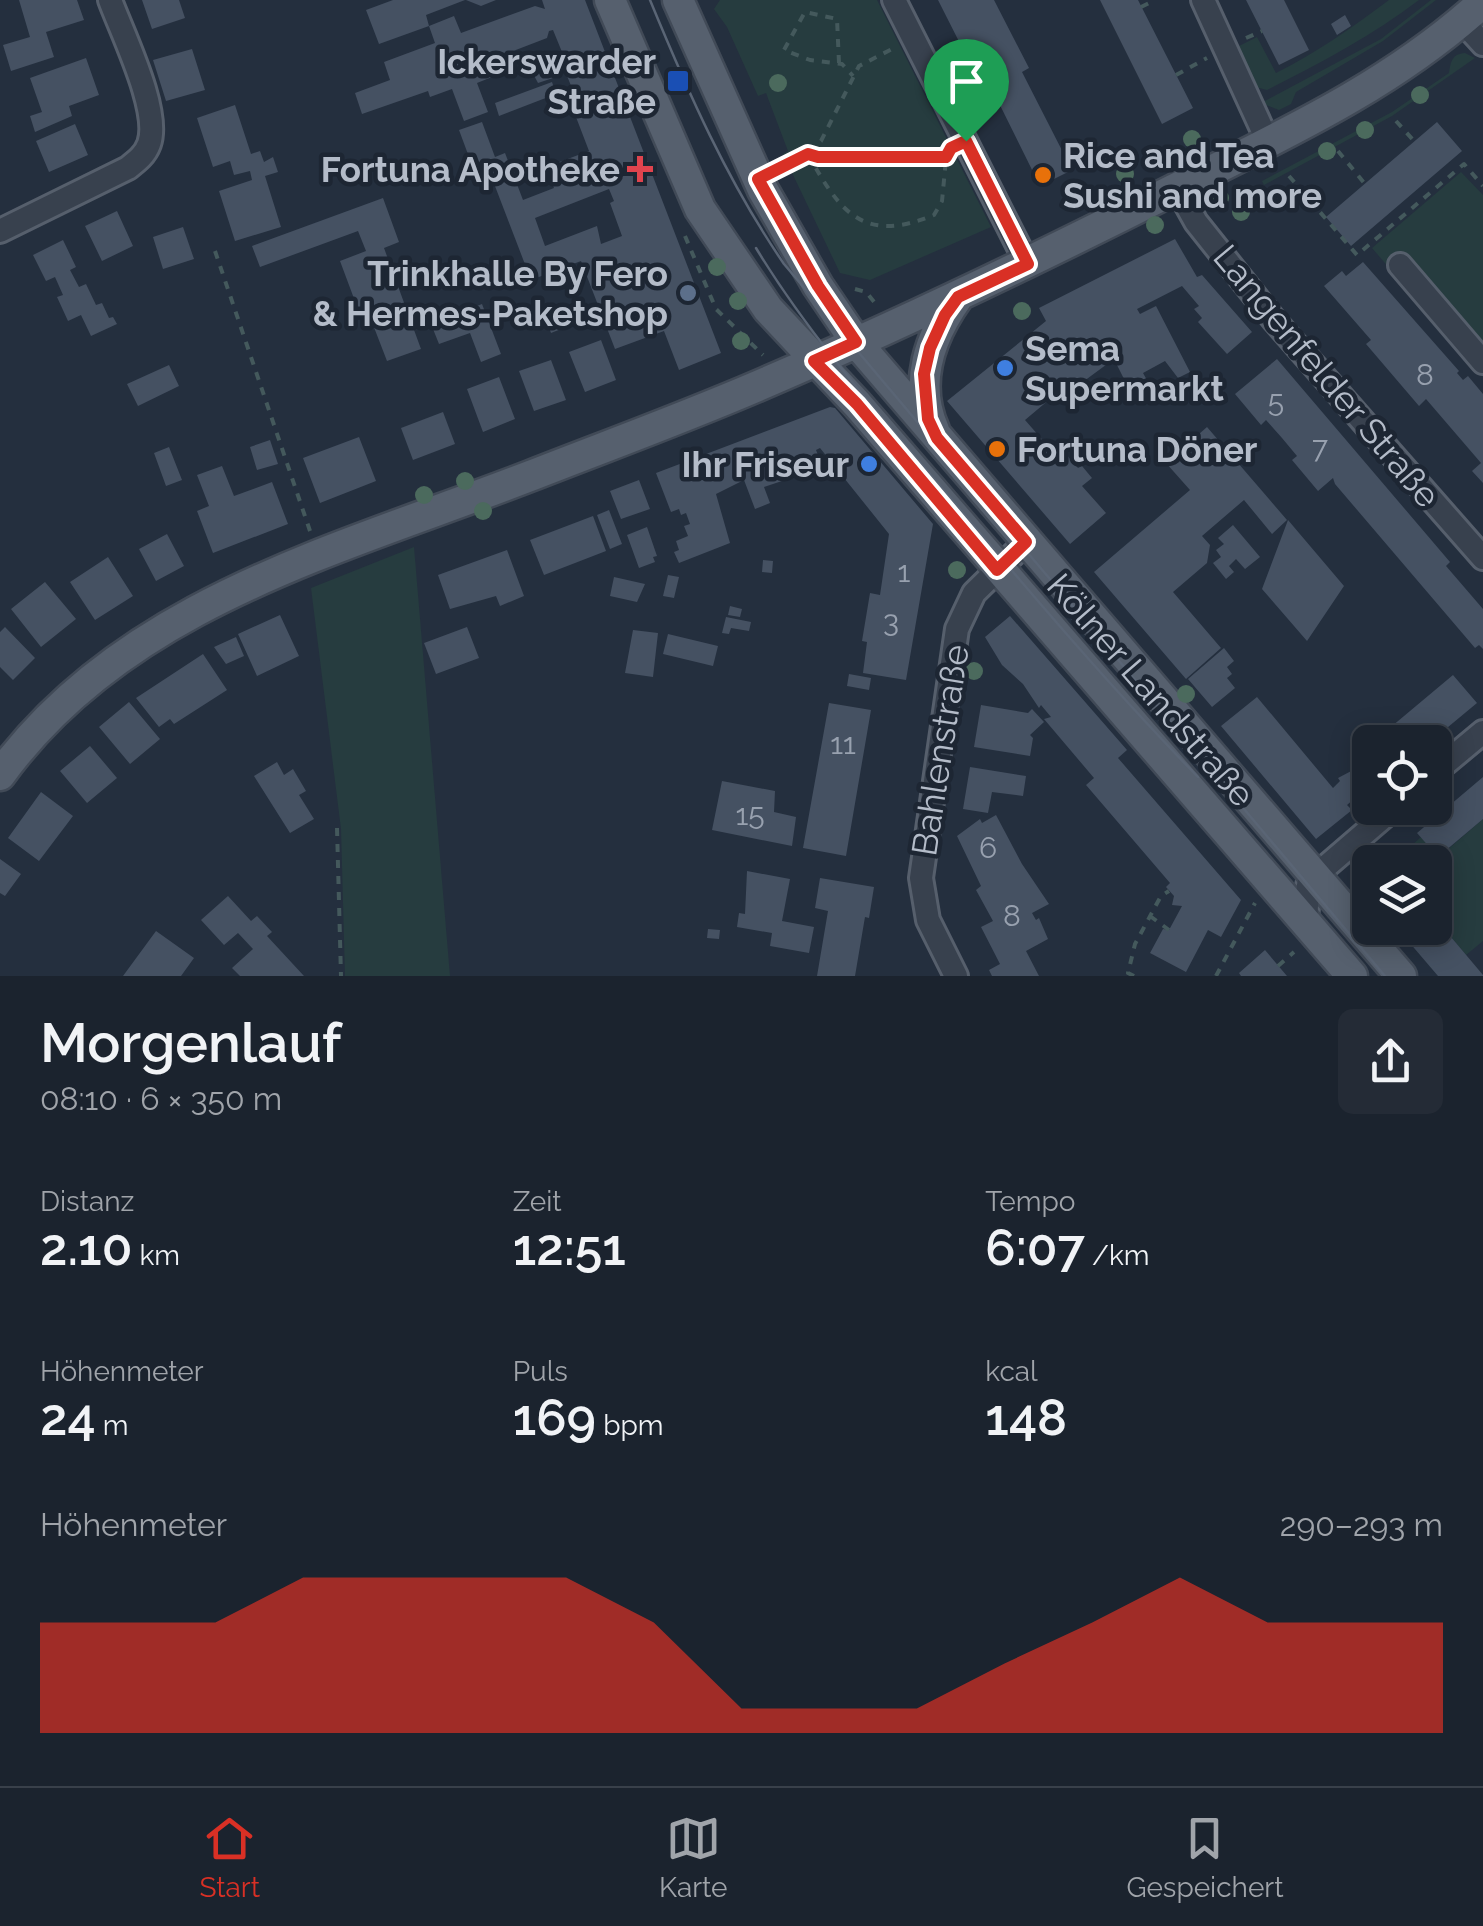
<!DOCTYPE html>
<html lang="de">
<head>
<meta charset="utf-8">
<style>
  body { margin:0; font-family:Raleway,sans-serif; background:#242b36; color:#f1f3f6; height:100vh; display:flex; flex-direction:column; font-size:38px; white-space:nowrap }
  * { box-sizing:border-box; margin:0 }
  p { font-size:32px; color:#a0a4aa }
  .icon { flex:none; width:55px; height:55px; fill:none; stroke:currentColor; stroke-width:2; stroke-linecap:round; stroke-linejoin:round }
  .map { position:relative; height:976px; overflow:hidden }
  .panel { display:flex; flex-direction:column; background:#1b232e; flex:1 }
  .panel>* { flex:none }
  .fabs { position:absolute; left:1352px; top:725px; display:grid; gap:20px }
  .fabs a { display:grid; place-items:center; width:100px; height:100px; border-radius:15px; background:#1b232e; box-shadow:0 5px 25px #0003,0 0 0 2px #39404a; font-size:50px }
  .pin { position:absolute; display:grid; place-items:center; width:85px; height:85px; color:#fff; margin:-102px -42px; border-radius:50% 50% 50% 0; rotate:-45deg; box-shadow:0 0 10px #0007 }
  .pin .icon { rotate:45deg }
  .round { display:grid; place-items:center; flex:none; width:105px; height:105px; border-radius:15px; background:#242b36 }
  .summary { display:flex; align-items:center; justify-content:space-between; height:170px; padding:0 40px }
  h1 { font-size:55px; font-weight:600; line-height:75px }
  .stats { display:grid; grid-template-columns:repeat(3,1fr); gap:15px; height:170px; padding:10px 40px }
  .stats div { display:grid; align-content:center }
  .stats b { font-size:50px; font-weight:600 }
  .stats small { font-size:28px; font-weight:400 }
  .stats p { font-size:28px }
  .chart { height:280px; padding:20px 40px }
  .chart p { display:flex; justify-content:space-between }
  .chart svg { width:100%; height:180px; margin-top:10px; fill:#d93025; opacity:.7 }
  .dock { display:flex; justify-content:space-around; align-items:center; height:140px; border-top:2px solid #39404a; background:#1b232e; font-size:28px; color:#a0a4aa }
  .dock a { display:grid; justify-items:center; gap:5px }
  .dock .current { color:#d93025 }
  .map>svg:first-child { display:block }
</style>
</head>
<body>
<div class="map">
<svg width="1483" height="976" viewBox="0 0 1483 976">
  <rect width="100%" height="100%" fill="#242f3e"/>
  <path fill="#263c3f" d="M720,0h157l114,227 -121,53 -30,-7 -57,-119 5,-3 -22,-58 -8,3 -31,-69 -13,-18z
    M1389,0h30c-47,36 -99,63 -152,90l-11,-3 -19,-40 20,-10 19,36c40,-20 77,-46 113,-73z
    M1431,0h5l-53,41 -87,51 -5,12 -12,6 -18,-7 120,-64z
    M1465,53l10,5 -83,58 -128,69 -2,-4 130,-69 57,-39c2,-12 3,-19 16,-20z
    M1461,172l22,23v182l-111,-129z
    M414,547l36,429h-105l-4,-147 -30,-241z
    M1483,819v122l-17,14 -31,-37v-56h-42l28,-25 18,20z"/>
  <path fill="#455162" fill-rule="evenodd" d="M19,0h58l7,20 -38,12 8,25 -43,14 -8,-26 27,-8z
    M142,0h37l6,18 -33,11z
    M393,0h72l-39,15 3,11 -50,18 -13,-34z
    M466,0h30l-15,6z
    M542,0h43l136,353 -42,17 -15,-39 -49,18 -34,-88 -50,19 -46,-120 -13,5 -13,-35 23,-8 13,35 10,-4 18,47 31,-12 -8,-21 43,-16 -23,-60 6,-3 -5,-12 4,-2 -18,-44 -4,1 -2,7 -62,24 7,15 -15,6 11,29 -24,9 -12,-32 -22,8 -2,-6 -66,23 -7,-21 35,-13 -6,-18 51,-19 -6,-17 25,-10 7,17 74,-27 10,3zM609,189l5,12 -4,2 12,33 -21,8 -4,-18 -52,20 -10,-28zM648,304l4,11 -25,10 -4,-11z
    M938,0h56l35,68 -7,4 50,98 -32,16 -49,-99 -7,4z
    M1100,0h38l55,108 -31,16z
    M1246,0h38l25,50 -30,15z
    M1345,15l6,11 -14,9 -6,-11z
    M192,49l13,41 -39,11 -13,-41z
    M86,58l13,37 -30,11 3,10 -37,16 -5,-16 12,-4 -12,-34z
    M549,58l7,19 -18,6 -9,-17z
    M552,82l4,12 -57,22 -4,-13z
    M235,105l16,49 9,-3 4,11 9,-5 5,15 -13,4 16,51 -46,14 -16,-50 33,-11 -2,-9 -16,4 -4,-14 -17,6 -16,-49z
    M1437,122l25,29 -111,95 -25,-29z
    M75,124l13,31 -39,17 -13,-31z
    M383,198l16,44 -15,6 37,101 -34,12 -17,-44 -8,3 -22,-59 26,-10 -8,-20 -98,36 -8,-21z
    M117,211l16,35 -31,15 -17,-35z
    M183,227l11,32 -31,10 -10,-32z
    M1175,239l22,38 5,-2 50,57 -25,22 -29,-32 4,-4 -8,-9 5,-3 -17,-20 -45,23 3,5 16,-8 34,66 -12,6 -13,-17 -22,12 5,9 -18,9 -16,-32 -34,25 -5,-6 -50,42 29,33 6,-6 18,21 4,-2 10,12 -10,8 24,27 -36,31 -123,-143 99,-80 -7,-13z
    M63,240l13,27 -6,3 9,17 7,-3 10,21 6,-2 7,15 4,-1 4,7 -26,12 -10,-21 -13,6 -11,-24 6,-2 -8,-18 -9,4 -13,-26z
    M1363,262l96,109 -2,2 6,7 5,-4 15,18v89l-11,-12 9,-8 -55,-64 -7,7 -53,-62 5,-4 -47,-54 18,-15 4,5z
    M567,303l4,22 -20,8 -8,-22z
    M482,304l19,50 -20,8 -11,-29 -31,11 -8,-20z
    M601,340l15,40 -31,12 -16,-40z
    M1277,359l173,203 -4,4 37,43v40l-4,-4 -4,3 -140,-164 -2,-6 -15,13 -26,-31 5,-4 -15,-18 -16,-18 -5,5 -26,-31z
    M551,360l15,40 -32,11 -15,-40z
    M169,365l10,21 -41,20 -11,-22z
    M499,377l16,42 -32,13 -16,-43z
    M830,407l5,1 98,116 -27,156 -43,-7 4,-31 -5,-1 8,-48 10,2 9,-61 -69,-86 -4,2 7,17 -12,5 -1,-4 -8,3 1,3 -39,13 6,16 -15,6 -11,-29 -28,14 14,49 -51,20 -5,-11 5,-2 -3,-9 12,-5 -4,-10 6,-2 -4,-11 -5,2 -2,-6 -8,3 -15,-39z
    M443,412l12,32 -42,16 -12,-32z
    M1207,427l80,93 -15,14 -28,-34 -42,36 8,9 -3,18 -34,29 48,56 -35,31 -92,-107 96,-82 -24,-27z
    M359,437l17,44 -56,22 -17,-45z
    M270,440l8,24 -21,6 -7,-23z
    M169,447l13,33 -16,6 -12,-33z
    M222,466l12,30 38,-14 16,42 -75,29 -16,-42 12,-5 -12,-31z
    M639,480l11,29 -29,10 -11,-28z
    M609,510l13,34 -12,5 -13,-34z
    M593,516l13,35 -62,24 -14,-35z
    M1288,520l56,66 -37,55 -45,-52z
    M1233,525l27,32 -15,12 -9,-10 -7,7 5,6 -8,7 -13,-16 8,-6 -5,-7 8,-6 -6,-6z
    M647,527l10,29 -4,1 2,5 -16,6 -12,-33z
    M167,534l17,32 -28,15 -17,-32z
    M507,550l17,46 -24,10 -4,-10 -46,13 -12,-34z
    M108,557l25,39 -38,24 -25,-38z
    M763,560l10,1 -1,12 -10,-1z
    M668,575l11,2 -5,21 -11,-2z
    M614,577l31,7 -8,18 -27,-6z
    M45,582l31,37 -35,28 -30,-38z
    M730,606l12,3 -2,8 -12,-2z
    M280,615l19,41 -42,20 -19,-42z
    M1010,616l117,134 -9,8 123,142 -20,37 -13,-7 -22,42 -36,-19 13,-24 6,1 13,-24 -10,-1 2,-9 -8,-9 4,-4 -84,-98 8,-7 -50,-59 7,-2 -10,-12 -2,3 -16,-24 -21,-19 -17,-28z
    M726,617l25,5 -2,9 -18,-3 -2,6 -7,-1z
    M5,627l30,31 -22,22 -13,-13v-35z
    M467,627l12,31 -43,16 -12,-31z
    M633,630l25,3 -5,44 -28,-4z
    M668,634l50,12 -5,20 -50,-12z
    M236,637l8,19 -18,8 -12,-17z
    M1224,648l10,13 -7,6 5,7 -5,4 8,10 -23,19 -24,-28z
    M203,654l24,36 -53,34 -4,-5 -11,8 -23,-29z
    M849,674l22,4 -2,12 -22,-4z
    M1453,675l24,28 -47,39h-57z
    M1257,697l76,91 7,-7 -2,-3 17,-9 -5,-7 20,-17v40l-23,20 5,5 -36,29 -95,-113z
    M129,702l31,37 -30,25 -31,-37z
    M829,703l42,7 -25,146 -43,-8z
    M981,705l47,8 4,-4 12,13 -14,13 3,3 -3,18 -56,-9z
    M90,746l27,32 -30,25 -27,-32z
    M277,762l7,13 9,-6 13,22 -7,4 15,24 -24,14 -36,-57z
    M970,767l56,9 -3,20 -31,-4 -4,21 -25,-4z
    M1483,777v42l-45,38 -21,-24z
    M722,781l53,10 -1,21 22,5 -4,29 -80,-16z
    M41,792l32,24 -34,45 -31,-23z
    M996,815l26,49 27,40 -17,9 4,7 3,-2 9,21 -22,12 13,25h-47l-3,-6 11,-6 -19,-37 12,-6 -17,-31 5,-4 -24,-50 23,-17 2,4z
    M0,859l21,15 -16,22 -5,-3z
    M747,871l43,8 -8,42 32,6 -5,26 -39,-7 2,-13 -35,-6 2,-14 6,1z
    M1370,872v24l-12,-14z
    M820,878l54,9 -5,31 -4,-1 -10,59h-38l11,-65 -13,-3z
    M228,896l23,25 6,-5 15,16 -5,4 37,40h-64l-8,-8 21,-19 -15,-16 -14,12 -23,-25z
    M1435,918l48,57v1h-45l-41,-48h38z
    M708,929l12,1 -1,9 -12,-1z
    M156,931l38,27 -13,18h-58z
    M1265,950l22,26h-46l-2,-3z"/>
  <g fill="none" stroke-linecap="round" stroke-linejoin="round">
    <g stroke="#565f6c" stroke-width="28">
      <path id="minor" d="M894,0l133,263
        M1203,0l65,142
        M1462,21l21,23
        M1177,188l19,34 78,98 209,238
        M0,231l128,-63c9,-7 17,-13 21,-24 12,-33 -27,-111 -39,-144
        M1400,265l83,97
        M1435,772l48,-40
        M1306,925l2,-40 7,-9 79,-68
        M956,976l-28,-56 -7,-42 36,-249 17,-36 52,-51"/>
    </g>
    <g stroke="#414a57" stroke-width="35">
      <path id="major" d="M610,0l90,209 68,100 89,95 495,572
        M678,0l85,190 55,96 38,56 545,634
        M934,430c-21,-47 -4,-94 24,-133
        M0,775c124,-172 342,-226 530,-299 79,-31 159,-60 237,-94 137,-59 272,-124 406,-192 108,-54 220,-105 310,-188"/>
    </g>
    <path stroke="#44595c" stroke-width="4" stroke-dasharray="8 8" stroke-linecap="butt" d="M1141,7l14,-7
      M1246,38l16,-7
      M839,63l-2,-44 -32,-7 -21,38 26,10 32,4 11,12
      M1176,75l31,-17
      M1396,121l19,21
      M1338,151l27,33
      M808,154c32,59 56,90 126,61l8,-14 4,-42
      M808,154l9,3h129
      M781,167l27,-13 13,-13 38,-75 33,-17
      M1289,176l68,79 107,-91 19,22
      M685,236l31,73 47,46
      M215,251l95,280
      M855,289l11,3 9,11
      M337,828l4,148
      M1150,916l19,14
      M1278,966l16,-14
      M1134,976l-6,-3 7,-29 26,-48 8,-5
      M1216,976l39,-73"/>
    <use href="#minor" stroke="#38414e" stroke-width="22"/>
    <use href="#major" stroke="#56606e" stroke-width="30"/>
    <path stroke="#5a6575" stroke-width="2.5" d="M650,0c38,92 77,181 134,264l601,712
      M756,248c54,89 123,166 190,245 82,97 163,193 252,284"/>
  </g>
  <g fill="#4b6a5d">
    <circle cx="778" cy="83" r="9"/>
    <circle cx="1420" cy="95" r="9"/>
    <circle cx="1365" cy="130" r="9"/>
    <circle cx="1192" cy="139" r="9"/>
    <circle cx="1327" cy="151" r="9"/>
    <circle cx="1125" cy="174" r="9"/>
    <circle cx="1300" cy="196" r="9"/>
    <circle cx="1220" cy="198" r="9"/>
    <circle cx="1241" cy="212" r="9"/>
    <circle cx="1155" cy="225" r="9"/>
    <circle cx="717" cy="267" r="9"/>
    <circle cx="738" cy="301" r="9"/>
    <circle cx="1022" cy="311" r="9"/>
    <circle cx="741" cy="341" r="9"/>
    <circle cx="465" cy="481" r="9"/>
    <circle cx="424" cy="495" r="9"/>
    <circle cx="483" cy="511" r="9"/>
    <circle cx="957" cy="570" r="9"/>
    <circle cx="974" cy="671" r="9"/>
    <circle cx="1186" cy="694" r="9"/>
  </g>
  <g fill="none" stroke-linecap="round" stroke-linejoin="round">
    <g stroke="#fff" stroke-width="20">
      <path id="route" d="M966,141l62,123 -70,33 -13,18 -15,33 -6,26 4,45 9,19 89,104 -29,28 -140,-166 -43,-43 42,-19 -38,-56 -60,-107 50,-25 10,3h128l5,-9z"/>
    </g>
    <use href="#route" stroke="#d93025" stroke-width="12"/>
  </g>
  <rect fill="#1a4fb4" stroke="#1d2633" stroke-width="4" x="666" y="69" width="24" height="24" rx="5"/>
  <path fill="#e0444e" stroke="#1d2633" stroke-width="4" d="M635 154h10v10h10v10h-10v10h-10v-10h-10v-10h10z"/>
  <g fill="#e8710a" stroke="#1d2633" stroke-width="4">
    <circle cx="1043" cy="175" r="10"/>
    <circle cx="997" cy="449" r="10"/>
  </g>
  <circle fill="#5c6f8a" stroke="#1d2633" stroke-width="4" cx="688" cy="293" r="10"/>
  <g fill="#3f7fe0" stroke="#1d2633" stroke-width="4">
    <circle cx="1005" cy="368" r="10"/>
    <circle cx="869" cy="464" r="10"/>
  </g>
  <g text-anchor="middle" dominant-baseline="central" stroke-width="9" stroke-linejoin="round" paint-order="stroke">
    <g font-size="30" fill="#98a1af">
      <text x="1425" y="374">8</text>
      <text x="1276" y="401">5</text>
      <text x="1320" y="447">7</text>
      <text x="904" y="571">1</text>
      <text x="891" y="621">3</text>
      <text x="843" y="743">11</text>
      <text x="750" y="814">15</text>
      <text x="988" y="847">6</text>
      <text x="1012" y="915">8</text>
    </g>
    <g font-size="35" font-weight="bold" fill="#b4bcc9" stroke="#1d2633" text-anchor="end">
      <text x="656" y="61">Ickerswarder<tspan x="656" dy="40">Straße</tspan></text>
      <text x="1063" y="155" text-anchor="start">Rice and Tea<tspan x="1063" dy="40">Sushi and more</tspan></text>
      <text x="620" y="169">Fortuna Apotheke</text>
      <text x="668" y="273">Trinkhalle By Fero<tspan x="668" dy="40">&amp; Hermes-Paketshop</tspan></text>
      <text x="1025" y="348" text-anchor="start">Sema<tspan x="1025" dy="40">Supermarkt</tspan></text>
      <text x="1017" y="449" text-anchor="start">Fortuna Döner</text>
      <text x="849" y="464">Ihr Friseur</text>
    </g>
    <g font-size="35" fill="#b4bcc9" stroke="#1d2633">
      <text transform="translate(1327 376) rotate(50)">Langenfelder Straße</text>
      <text transform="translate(1151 690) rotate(49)">Kölner Landstraße</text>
      <text transform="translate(940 750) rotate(-81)">Bahlenstraße</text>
    </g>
  </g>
</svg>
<div class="fabs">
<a><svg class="icon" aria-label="locate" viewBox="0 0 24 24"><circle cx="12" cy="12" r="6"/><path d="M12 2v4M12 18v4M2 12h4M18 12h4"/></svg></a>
<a><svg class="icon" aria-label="layers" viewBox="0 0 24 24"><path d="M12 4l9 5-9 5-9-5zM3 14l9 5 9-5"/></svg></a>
</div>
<div class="pin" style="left:966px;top:141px;background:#1e9e55"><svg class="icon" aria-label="arrive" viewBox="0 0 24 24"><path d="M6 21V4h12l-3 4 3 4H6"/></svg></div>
</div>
<section class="panel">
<div class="summary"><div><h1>Morgenlauf</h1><p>08:10 · 6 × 350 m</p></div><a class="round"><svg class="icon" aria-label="share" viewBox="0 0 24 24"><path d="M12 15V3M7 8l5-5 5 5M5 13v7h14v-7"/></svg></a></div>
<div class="stats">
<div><p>Distanz</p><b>2.10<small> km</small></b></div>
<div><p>Zeit</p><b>12:51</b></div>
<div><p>Tempo</p><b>6:07<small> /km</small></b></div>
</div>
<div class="stats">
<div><p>Höhenmeter</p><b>24<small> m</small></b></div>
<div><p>Puls</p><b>169<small> bpm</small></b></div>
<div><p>kcal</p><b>148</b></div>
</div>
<div class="chart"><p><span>Höhenmeter</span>290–293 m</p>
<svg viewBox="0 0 160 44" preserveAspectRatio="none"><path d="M0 44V17L10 17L20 17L30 6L40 6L50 6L60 6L70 17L80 38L90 38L100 38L110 27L120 17L130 6L140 17L150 17L160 17V44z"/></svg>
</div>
</section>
<nav class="dock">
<a class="current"><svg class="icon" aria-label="home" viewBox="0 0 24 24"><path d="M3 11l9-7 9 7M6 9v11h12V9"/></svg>Start</a>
<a><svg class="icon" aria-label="map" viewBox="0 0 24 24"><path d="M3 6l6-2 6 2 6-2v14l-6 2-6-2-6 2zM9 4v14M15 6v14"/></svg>Karte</a>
<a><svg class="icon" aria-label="saved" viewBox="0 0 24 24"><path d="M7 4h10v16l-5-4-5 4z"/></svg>Gespeichert</a>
</nav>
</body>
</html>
